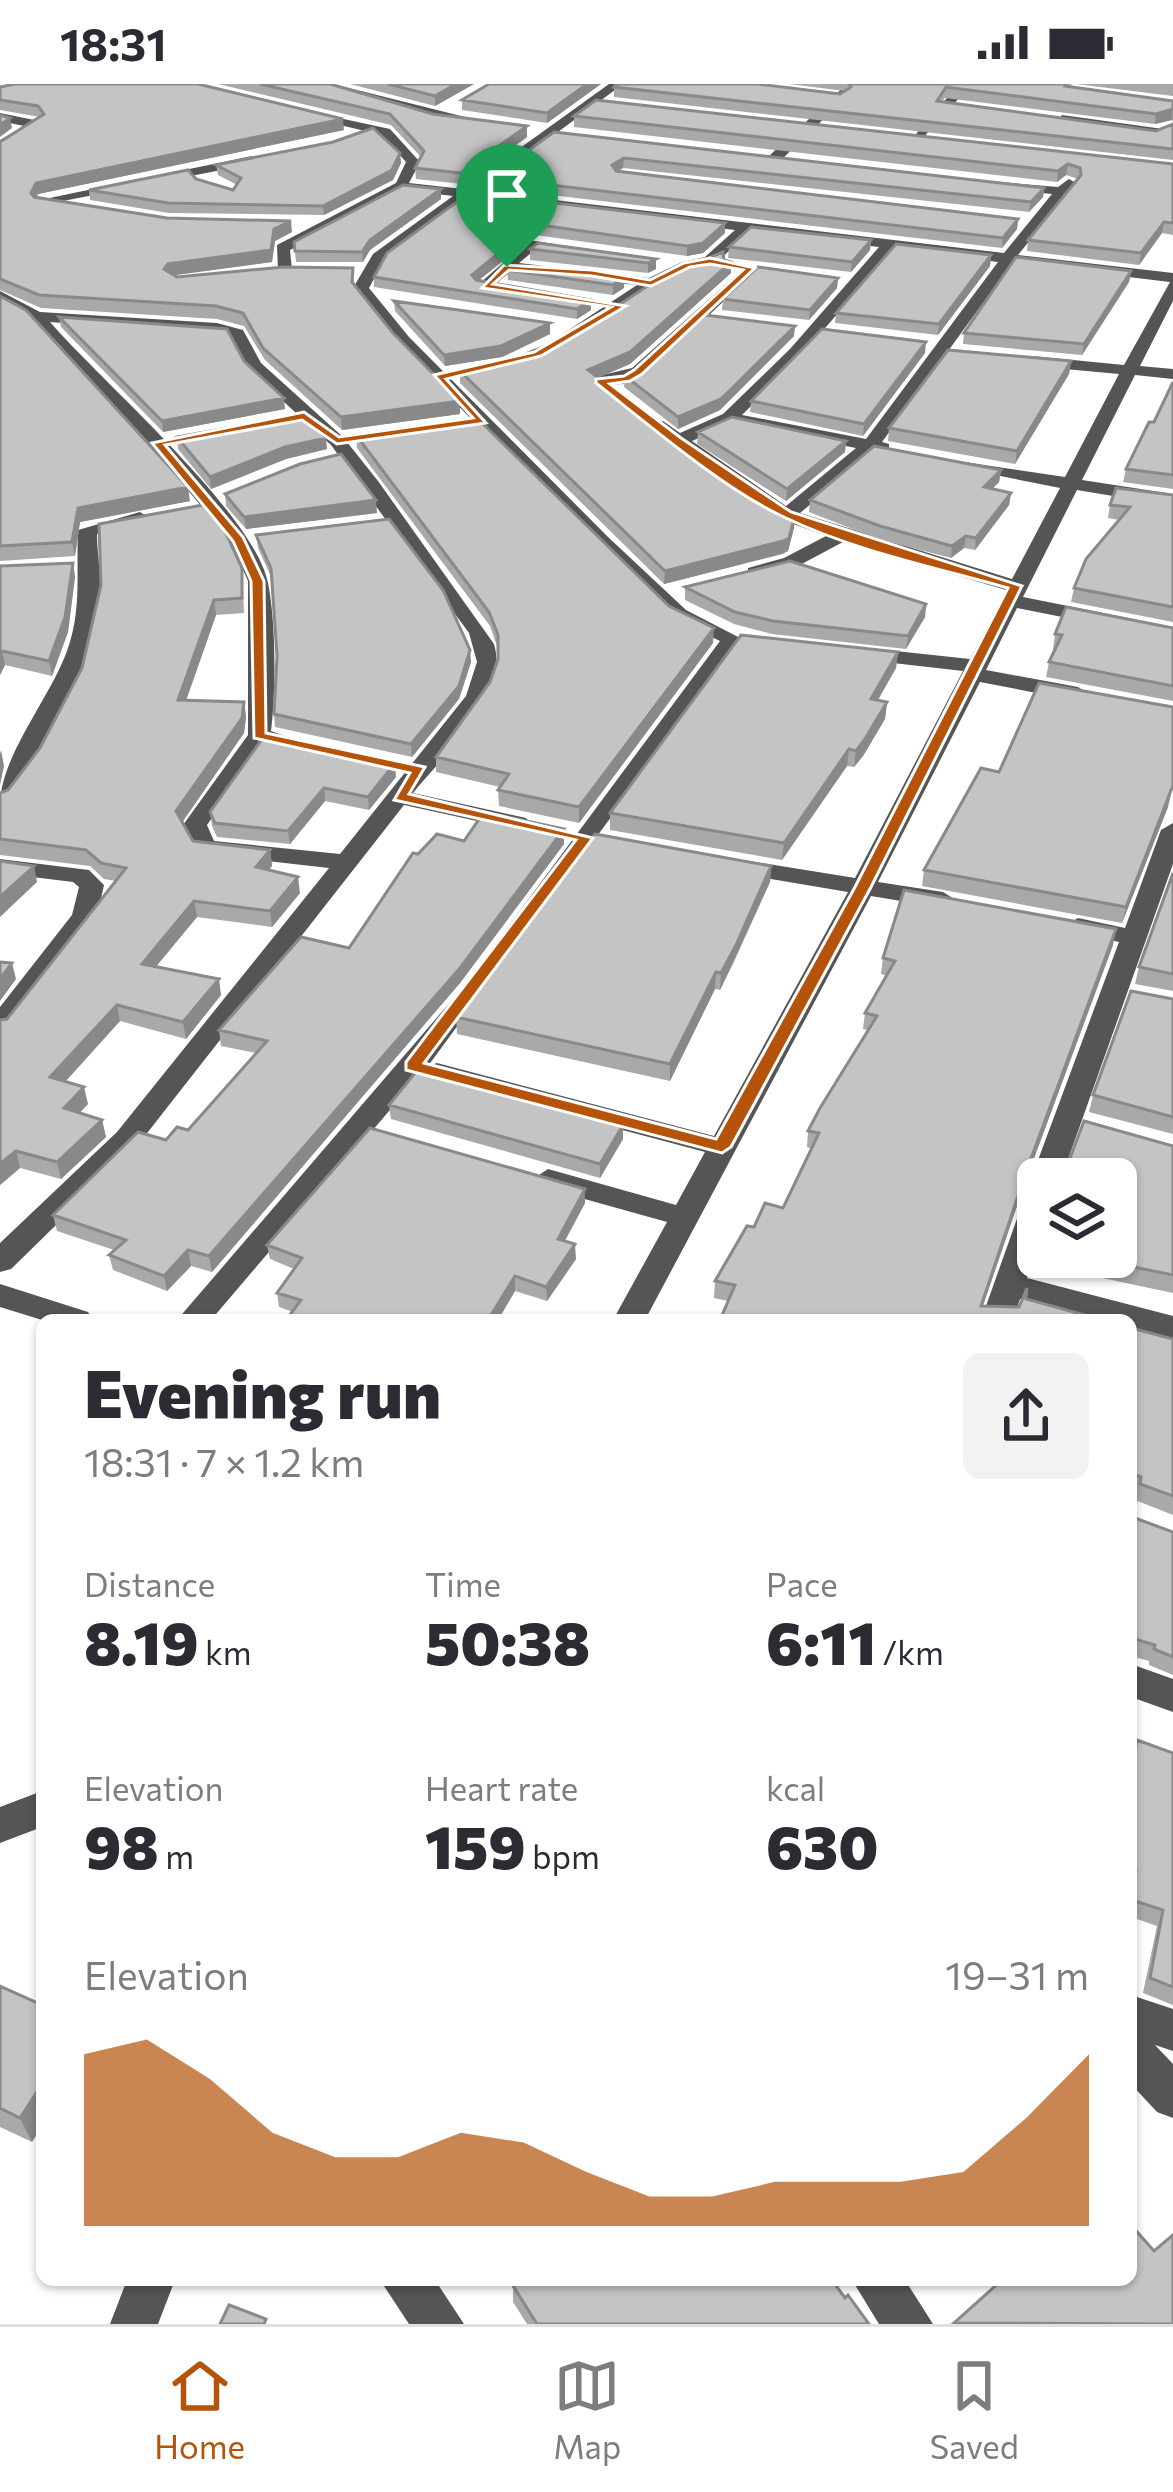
<!DOCTYPE html>
<html lang="en">
<head>
<meta charset="utf-8">
<style>
  body { margin:0; font-family:Commissioner,sans-serif; background:#f2f2f3; color:#2b2b33; height:100vh; display:flex; flex-direction:column; font-size:45px; white-space:nowrap }
  * { box-sizing:border-box; margin:0 }
  p { font-size:39px; color:#7c7c81 }
  .icon { flex:none; width:66px; height:66px; fill:none; stroke:currentColor; stroke-width:2; stroke-linecap:round; stroke-linejoin:round }
  .map { position:relative; flex:1; overflow:hidden }
  .side { position:absolute; left:36px; top:1230px; width:1101px; height:972px; display:flex; flex-direction:column; background:#fff; border-radius:18px; box-shadow:0 3px 9px #0004 }
  .side>* { flex:none }
  .tools { position:absolute; left:1017px; top:1074px; display:grid; gap:24px }
  .tools a { display:grid; place-items:center; width:120px; height:120px; border-radius:18px; background:#fff; box-shadow:0 3px 9px #0004; font-size:60px }
  .pin { position:absolute; display:grid; place-items:center; width:102px; height:102px; color:#fff; margin:-123px -51px; border-radius:50% 50% 50% 0; rotate:-45deg; box-shadow:0 0 12px #0007 }
  .pin .icon { rotate:45deg }
  .round { display:grid; place-items:center; flex:none; width:126px; height:126px; border-radius:18px; background:#f2f2f3 }
  .overview { display:flex; align-items:center; justify-content:space-between; height:204px; padding:0 48px }
  h1 { font-size:66px; font-weight:800; line-height:90px }
  .metrics { display:grid; grid-template-columns:repeat(3,1fr); gap:18px; height:204px; padding:12px 48px }
  .metrics div { display:grid; align-content:center }
  .metrics b { font-size:60px; font-weight:800 }
  .metrics small { font-size:33px; font-weight:400 }
  .metrics p { font-size:33px }
  .chart { height:336px; padding:24px 48px }
  .chart p { display:flex; justify-content:space-between }
  .chart svg { width:100%; height:216px; margin-top:12px; fill:#b45309; opacity:.7 }
  .status { display:flex; justify-content:space-between; align-items:center; height:84px; padding:0 60px; background:#fff; direction:ltr }
  .status svg { height:33px; fill:currentColor }
  .tabs { display:flex; justify-content:space-around; align-items:center; height:168px; border-top:3px solid #e1e1e2; background:#fff; font-size:33px; color:#7c7c81 }
  .tabs a { display:grid; justify-items:center; gap:6px }
  .tabs .selected { color:#b45309 }
  .map>svg:first-child { display:block }
</style>
</head>
<body>
<div class="status"><b>18:31</b><svg viewBox="0 0 49 12"><path d="M0 12V9h3v3zM5 12V6h3v6zM10 12V3h3v9zM15 12V0h3v12zM26 1h20v11H26zM47 4h2v5h-2z"/></svg></div>
<div class="map">
<svg width="1173" height="2240" viewBox="0 0 1173 2240">
  <rect width="100%" height="100%" fill="#fff"/>
  <g fill="none" stroke-linecap="round" stroke-linejoin="round">
    <path fill="#555" fill-rule="evenodd" d="M312,0h21l148,37 -6,4z
      M609,0h14l-145,107 526,62 48,-59 -47,-5 -5,-7 58,5 11,-8 7,4 -58,72 155,18v28l-33,65 33,3v10l-38,-4 -53,105 91,14v12l-96,-16 -54,107 150,30v12l-156,-31 -31,62 92,17 11,7 -11,7 -98,-19 -102,200 65,10 13,8 -13,8 -72,-12 -226,424h-32l54,-98 -129,-36 -5,-7 15,-10 128,36 29,-53 -278,-74 -3,-8 -213,250h-34l287,-334 256,-345 -48,-23 -78,-73 -197,-202 -44,-55 20,-34 80,-58 -50,-6 -113,60 2,20 -7,4 -7,-4 -1,-25 119,-62 10,-21 -24,-27 -80,-19v-6l88,19 30,33 -11,21 54,6zM468,114l267,32 -30,27 -23,5 -33,16 -130,-15 18,-15 39,5 7,-4 -54,-9 -49,43v6h10l20,-17 127,13 -88,58 -32,13 -2,3 8,5 38,-15 95,-63 35,-17 24,-5 34,-32 130,15 -89,102 -67,65 -43,19 -17,-12 -15,4 132,94 46,17 -42,22 -36,10v8l50,-10 45,-24 163,48 -36,69 -112,-12 -11,6 11,6 105,12 -108,207 -125,-20 -12,7 12,7 118,20 -134,244 -277,-73 -9,3 314,-427 -56,-29 -78,-73 -199,-200 -40,-49 15,-28zM893,165l105,13 -132,177 -124,-24 60,-60zM1012,179l158,19 -46,83 -92,-9 -8,5 8,5 87,8 -54,103 -101,-15 -9,5 105,21 -48,91 -212,-66 74,-61h15v-8l-7,-2zM731,340l125,24 -70,58 -94,-65z
      M847,0h13l-80,77h-10v-6z
      M959,0h13l-52,57h-10z
      M0,29l39,8 2,3 -41,26v-10l24,-14 -24,-5z
      M1062,31l101,14 10,-5v9l-8,4 -107,-15z
      M252,72l5,7 -194,38 15,3 -5,7 -38,-10z
      M746,182l12,3 -114,107 -18,8 -32,1v-8l38,-9z
      M0,207l40,21 177,11 26,7 18,33 82,74 35,44 116,163c16,53 -50,110 -81,149l113,25 4,5 -12,7 -114,-25 -267,341 -126,123 -11,3v-29l117,-111 212,-264 -124,-14 -9,-2 -13,-27 65,-90v-154l-18,-40 -78,-94 -73,-70 -48,-58 -31,-17zM50,238l181,14 17,33 83,76 138,188 8,29 -11,34 -126,158 -126,-13 -7,-16 57,-82 38,10 11,-7 -42,-15c5,-40 5,-108 -3,-148 -14,-70 -167,-202 -218,-261z
      M140,428l9,6 -2,4 -50,12c0,21 5,43 3,65 -8,73 -52,144 -92,204l-8,2c0,-48 49,-105 67,-154 15,-41 9,-78 11,-121z
      M1173,739v41l-112,315h-23l-2,7 -5,-7 88,-237 -50,-11 -4,-5 13,-8 47,10 36,-98z
      M0,775l89,11 15,15 -7,31 -87,115 -10,2v-26l72,-92 7,-28 -6,-5 -73,-9z
      M1038,1108v54l-11,32 146,38v24l-42,-12v-8h-32l-79,-21 -7,21h-32l42,-118z
      M0,1200l88,28 5,8h-51l-42,-13z
      M1131,1580l42,15v33l-42,-15z
      M42,1707v36l-42,16v-36z
      M1131,1911l42,14v42l-18,-6 18,19v54l-16,-6 -26,-28z
      M127,2196h48l-17,44h-48z
      M380,2196h55l29,44h-55z
      M852,2196h53l28,44h-54z"/>
  </g>
  <path fill="#a9a9a9" d="M218,0h112l103,30 94,23 -65,47 -46,-5 -1,-11 6,-11 -30,-32z
    M350,0h124l-39,22z
    M489,0h112l-54,39 -85,-13v-10z
    M789,0h283l-2,2 103,15v21l-1,-2 -17,4 -210,-26 -3,3 214,30 17,-7v36l-559,-63v-10l226,7 5,-3z
    M1076,0h97v12z
    M0,3l344,43 -306,64 -2,4 131,20 125,14 -17,9 -3,21 -99,13 4,2 177,2v5l39,49 67,68v13l-118,16 -77,-70 -21,-34 -27,-7 -176,-11 -41,-18v-148l40,-25 -40,-7z
    M574,32l599,48v71l-11,-2 -23,32 -112,-14 1,-11 50,-61 -12,-4 -9,7 -483,-55z
    M554,48l490,56 -1,9 -14,15 -406,-44 -5,3 400,48 -1,10 -15,19 -512,-60v-10z
    M400,69l1,10 -8,17 -69,35 -155,-2 -79,-13 -1,-10 107,-11 37,11 4,-5 -19,-10 -2,-10z
    M469,109l256,30v10l-22,20 -16,3 -152,-21 -56,45 112,30 -14,9 -203,-32v-10z
    M441,115l-71,51 -7,12h-67l-2,-20z
    M871,156l-1,10 -19,22 -123,-14 1,-11z
    M530,165l126,10v10l-8,4 -118,-13z
    M991,171l-1,11 -52,69 -103,-12 1,-10z
    M724,176l7,2v11l-101,91 -33,14 135,105 62,45 -6,23 -6,3 -118,30 -204,-201v-12l54,-10 49,-19z
    M507,186l117,8v10l-11,7 -105,-15z
    M1131,187l-2,11 -47,73 -119,-11 1,-11z
    M838,194l-1,10 -28,32 -87,-10 1,-11z
    M0,212l190,205 -110,21 -5,34 -75,5z
    M394,217l156,33 -48,23 -57,9 -50,-55z
    M59,233l185,44 41,48 -122,23 -102,-105z
    M794,252l-74,74 -42,19 -54,-42 1,-11 22,-8z
    M925,269l-62,83 -113,-24 1,-11z
    M1071,277l-2,13 -54,90 -127,-23 1,-13z
    M1173,298v107l-50,-7 3,-13 28,-47z
    M698,348l148,9 -1,11 -59,49 -89,-57z
    M356,351l313,171 44,37 -134,180 -80,-17 -1,-16 2,-3 -64,-15v-15l54,-75 8,-23v-10l-8,-23 -133,-178z
    M177,353l150,12 -41,10 -75,30 -33,-40z
    M1001,386l-2,12 -7,7 19,4 -2,12 -34,45 -11,-2 -13,10 -73,-19 -69,-27 1,-12z
    M225,410l152,19 -131,16 -20,-23z
    M1173,411v127l-102,-20 3,-14 45,-68 -11,-2 2,-13z
    M256,451l215,127 -12,37 -47,58 -137,-30 -1,-13 3,-58 -5,-77 -14,-31z
    M73,479l2,14 -7,55 -16,44 -47,-11 -5,10v-109z
    M242,484l2,45 -28,2 -30,85 58,2 2,15 -2,16 -62,89 11,19 77,9 2,16 -4,4 32,23 -28,34 -75,-10 -41,49 65,29 -35,44 -66,-18 -55,61 23,22 -9,9 23,7 4,17 -45,42 -41,-11 -20,17v-165l7,-1 109,-138 -12,-2 -14,-13 -90,-11v-62l8,-3z
    M685,503l241,17 -1,13 -19,32 -134,-15 -38,-10 -49,-24z
    M1173,544v73l-127,-24 3,-15 6,-13h-2l2,-15z
    M898,568l-2,16 -19,32 10,2 -2,17 -22,37 -9,11 -7,-1 -65,94 -172,-30v-17z
    M265,651l131,42 -27,33 -44,-9 -35,43 -73,-7 -5,-11 -2,-14z
    M999,688l169,35 -46,116 -200,-37 2,-16z
    M464,757l100,3 -104,139 -248,289 -21,-6 -24,25 -54,-21 -4,-15 5,-5 -57,-19 -4,-16 113,-75 22,-10 68,-77 -35,-7 -2,-16 130,-82 69,-94z
    M771,782l-1,16 -36,80 -14,28 -5,-1 -45,92 -213,-47 -1,-17z
    M1173,789v118l-38,-7 4,-17z
    M1113,861l-81,219 2,25 -15,11 -36,106 36,1 7,-8 77,21 -375,-19 -14,-3 1,-17 39,-54 29,-19 29,-59 -5,-2 1,-16 60,-101 -5,-1 2,-16 22,-37 -6,-2 2,-16z
    M1173,915v135l-84,-22 4,-17z
    M389,1021l234,20v14l-23,39 -209,-59z
    M1173,1062v147l-137,-29 2,-7h78v-78h-73l3,-12 21,-1z
    M585,1119l-20,38 11,18 -29,42 -32,-10 -17,29h-212l7,-8 -14,-5 -2,-14 17,-24 -24,-10 -3,-14z
    M1131,1244l42,11v176l-38,-15 1,-7 -5,-1z
    M1132,1433l41,15v143l-24,-10v-4l-18,-5z
    M1137,1656l36,13v252l-30,-12 14,-67 -26,-9v-159z
    M0,1902l42,19v121l-10,16 -32,-15z
    M511,2196h321l13,18 24,26h-342l-14,-22v-19z"/>
  <path fill="#898989" d="M456,0h18l-39,22v-10z
    M587,0h14l-54,39v-10z
    M1173,25l-1,11 -17,4 1,-10z
    M10,34l2,10 -12,9v-12z
    M343,35l1,11 -306,64 -5,10 -2,-11 5,-10z
    M527,42v11l-65,47 -1,-11z
    M400,69l1,10 -8,17 -69,35 -1,-9z
    M624,74l-1,10 -11,7v-10z
    M1068,80l-2,11 -9,7 1,-11z
    M1044,104l-1,9 -14,15 2,-10z
    M441,105v10l-71,51 -7,12 -1,-10 8,-12z
    M1018,135l-1,10 -15,19 1,-10z
    M291,137l1,11 -17,9 -3,21 -103,14 -5,-7 4,-5 106,-35z
    M1164,138l-2,11 -23,32 2,-12z
    M725,139v10l-22,20 -16,3v-10z
    M534,140l1,11 -62,50 -1,-10z
    M871,156l-1,10 -19,22 1,-10z
    M991,171l-1,11 -52,69 1,-11z
    M656,175v10l-8,4v-10z
    M731,178v11l-101,91 -42,18v-12z
    M1131,187l-2,11 -47,73 2,-11z
    M624,194v10l-11,7v-10z
    M838,194l-1,10 -28,32 1,-10z
    M591,216v10l-14,9v-10z
    M550,239v11l-48,23 -57,9 -1,-11z
    M795,242l-1,10 -74,74 -42,19v-12z
    M926,258l-1,11 -62,83 1,-12z
    M1071,277l-2,13 -54,90 2,-13z
    M284,314l1,11 -122,23 -1,-11z
    M460,317v13l-118,16 -1,-13z
    M326,354l1,11 -41,10 -75,30 -1,-12 75,-30z
    M846,357l-1,11 -59,49 1,-12z
    M1001,386l-2,12 -17,17 2,-12z
    M188,403l2,14 -110,21 -5,34 -3,-14 6,-34z
    M1011,409l-2,12 -34,45 1,-12z
    M376,416l1,13 -131,16 -2,-12z
    M795,431l-1,13 -6,23 -6,3 -118,30 1,-13z
    M966,452l-2,12 -13,10 1,-12z
    M73,479l2,14 -7,55 -16,44 -3,-15z
    M214,516l2,15 -35,100 -3,-15z
    M926,520l-1,13 -19,32 2,-13z
    M714,544l-1,15 -134,180v-16z
    M470,566l1,12 -12,37 -47,58 -1,-13z
    M2,567l3,14 -5,10v-21z
    M898,568l-2,16 -27,48 2,-17z
    M244,618l2,15 -2,16 -65,94 -3,-16z
    M887,618l-2,17 -22,37 -9,11 2,-16z
    M849,665l-2,17 -65,94 2,-17z
    M1,666l3,16 -4,19v-31z
    M395,679l1,14 -27,33 -1,-13z
    M1173,701l-5,22 -46,116 4,-16z
    M324,704l1,13 -35,43 -2,-13z
    M564,745v15l-104,139 -248,289 -3,-16z
    M270,766l2,16 -14,17 -2,-16z
    M34,782l3,16 -37,35v-20z
    M771,782l-1,16 -50,108 1,-17z
    M298,793l2,16 -28,34 -2,-16z
    M194,817l3,16 -52,63 -3,-16z
    M1116,845l-3,16 -86,232 3,-16z
    M12,879l4,16 -16,22v-22z
    M716,888l-1,17 -45,92v-17z
    M219,895l2,16 -35,44 -3,-17z
    M117,921l3,16 -66,73 -4,-17z
    M84,1003l4,17 -20,21 -4,-17z
    M102,1036l4,17 -45,42 -4,-17z
    M623,1041v14l-23,39v-14z
    M16,1067l4,17 -20,17v-21z
    M1037,1089l-3,16 -15,11 -41,120 3,-14 41,-122z
    M585,1105v14l-27,50v-14z
    M575,1160l1,15 -29,42 -1,-14z
    M188,1166l3,16 -24,25 -3,-15z
    M515,1192v15l-17,29h-10z
    M42,2000v42l-10,16 -12,-24z"/>
  <path fill="#c4c4c4" stroke="#898989" stroke-width="3" d="M15,0h183l145,35 -307,64 -5,10 3,4 133,21 124,3 -17,8 -3,21 -103,14 -4,5 13,8 107,-10 69,1 -1,14 41,51 67,68 -119,16 -78,-69 -20,-35 -27,-7 -177,-11 -39,-16v-137l44,-28 -6,-8 -38,-6v-13z
    M260,0h70l103,30 94,12 -66,47 -46,-5 9,-17 -34,-37z
    M388,0h68l-21,12z
    M489,0h98l-40,29 -85,-13z
    M617,0h140l83,10 11,-7 -2,-3h217l-1,2 108,15v8l-17,5 -210,-27 -9,14 219,30 17,-7v25l-559,-62z
    M596,16l577,64v59l-9,-1 -23,31 -113,-13 53,-65 -1,-7 -12,-4 -10,7 -484,-55z
    M0,31l10,3 -10,7z
    M373,44l27,25 -8,17 -69,36 -155,-3 -79,-13 99,-20 8,9 37,11 8,-12 -25,-13 117,-23z
    M554,48l490,56 -13,14 -407,-44 -12,7 4,6 402,48 -15,19 -513,-60z
    M403,101l38,4 -71,51 -8,12 -67,-1 -1,-9z
    M469,109l256,30 -22,20 -16,3 -153,-22 -62,51 4,5 115,20 -14,9 -203,-32 13,-24z
    M751,143l120,13 -19,22 -123,-15z
    M538,159l118,16 -8,4 -118,-14z
    M896,160l95,11 -52,69 -103,-11z
    M723,168l1,8 7,2 -101,90 -42,18 144,113 63,32 -6,23 -6,3 -118,30 -205,-200 54,-10 49,-19 95,-63z
    M1016,173l115,14 -47,73 -120,-11z
    M758,183l80,11 -28,32 -87,-11z
    M507,186l117,8 -11,7z
    M0,212l26,14 162,177 -110,21 -6,34 -72,4z
    M394,217l156,22 -49,23 -57,9z
    M705,231l90,11 -74,73 -43,18 -53,-41 22,-8z
    M59,233l168,12 17,32 40,37 -122,23z
    M822,245l104,13 -62,82 -113,-23z
    M948,266l123,11 -54,90 -128,-23z
    M1173,298v93l-47,-6 23,-47h5z
    M302,330l24,24 -41,9 -75,30 -33,-40z
    M732,333l114,24 -59,48 -89,-57z
    M477,334l192,188 45,22 -135,179 -81,-17 11,-16 -73,-17 54,-75 8,-23v-24l-9,-23 -133,-177z
    M874,362l127,24 -17,17 27,6 -35,45 -10,-2 -14,10 -72,-20 -70,-26z
    M341,370l35,46 -132,17 -19,-23 75,-30z
    M1116,404l57,7v112l-99,-19 12,-29 44,-52 -20,-2z
    M203,421l21,24 18,39v30l-28,2 -36,100 66,2 -2,16 -66,93 17,30 77,9 -14,17 42,10 -28,34 -76,-10 -52,63 77,15 -36,43 -66,-17 -67,72 34,10 -20,21 38,12 -45,42 -41,-11 -16,13v-144l7,-1 119,-151 -25,-5 -15,-13 -86,-11v-46l8,-3 32,-42 42,-80 19,-83 -2,-61z
    M389,435l54,71 27,60 -11,36 -48,58 -137,-30 3,-58 -6,-88 -15,-33z
    M790,477l136,43 -18,32 -135,-15 -38,-9 -50,-25z
    M73,479l-8,54 -16,44 -47,-10 -2,3v-88z
    M1066,523l107,21v58l-124,-24 13,-27 -7,-1z
    M741,551l157,17 -27,47 16,3 -22,37 -9,12 -7,-2 -65,94 -174,-30z
    M1039,599l134,24v78l-47,122 -202,-37 57,-102 18,4z
    M265,651l130,28 -27,34 -44,-9 -36,43 -73,-8 -5,-11z
    M484,728l80,17 -104,139 -251,288 -21,-6 -24,26 -55,-21 17,-15 -73,-25 85,-83 28,8 11,-13 11,3 79,-89 -48,-11 82,-93 48,11 64,-95 5,1 19,-20 27,7z
    M595,750l176,32 -35,79 -15,28 -5,-1 -46,92 -214,-47z
    M0,777l34,5 -34,31z
    M1173,789v101l-34,-7z
    M904,806l212,39 -86,232 7,12 -15,11 -41,122 38,1 8,-19 -1,11 77,21h-383l15,-35 -20,-4 32,-55 7,1 11,-24 18,5 36,-75 -11,-2 12,-23 57,-92 -12,-3 30,-52 -12,-3z
    M0,878l12,1 -12,16z
    M1131,907l42,8v118l-80,-22z
    M420,983l203,58 -23,39 -211,-59z
    M1084,1037l89,25v129l-88,-18h31v-78h-70v-12l21,-1z
    M370,1044l215,61 -27,50 17,5 -29,43 -31,-11 -27,44h-202l15,-20 -24,-7 25,-35 -35,-13z
    M1131,1244l42,11v157l-33,-12 1,-7 -10,-4z
    M1132,1433l41,15v125l-19,-8 1,-4 -24,-7z
    M1137,1656l36,13v234l-23,-9 13,-68 -31,-10 4,-29 -5,-1v-98z
    M0,1902l42,19v79l-22,34 -20,-10z
    M1131,2141l23,26 19,-16v89l-219,-1 48,-43h129z
    M517,2196h315l13,18 3,-3 21,29h-332l-25,-40z
    M229,2221l37,14 -2,5h-44z"/>
  <path fill="#b45309" stroke="#fff" stroke-width="3" fill-rule="evenodd" d="M710,174l45,10 -113,106 -12,7 -20,3 71,54 110,74 231,74 -151,301 -140,260 -9,6 -316,-83v-8l170,-222 -182,-40 16,-27 -156,-35 -3,-157 -18,-40 -81,-98 152,-31 35,25 134,-19 -39,-43 100,-23 77,-45 -129,-19 22,-23 88,5 58,10 34,-17zM710,180l33,6 -109,100 -10,6 -28,3v4c53,42 130,108 190,135 69,33 148,49 222,70l-153,299 -139,252 -292,-76 169,-225 -184,-44 16,-27 -159,-34 -2,-152 -21,-44 -78,-92 137,-25 35,24 149,-21 -40,-44 95,-23 85,-50 -133,-22 16,-14 83,6 59,10 39,-19z"/>
</svg>
<div class="tools">
<a><svg class="icon" aria-label="layers" viewBox="0 0 24 24"><path d="M12 4l9 5-9 5-9-5zM3 14l9 5 9-5"/></svg></a>
</div>
<div class="pin" style="left:507px;top:183px;background:#1e9e55"><svg class="icon" aria-label="arrive" viewBox="0 0 24 24"><path d="M6 21V4h12l-3 4 3 4H6"/></svg></div>
<section class="side">
<div class="overview"><div><h1>Evening run</h1><p>18:31 · 7 × 1.2 km</p></div><a class="round"><svg class="icon" aria-label="share" viewBox="0 0 24 24"><path d="M12 15V3M7 8l5-5 5 5M5 13v7h14v-7"/></svg></a></div>
<div class="metrics">
<div><p>Distance</p><b>8.19<small> km</small></b></div>
<div><p>Time</p><b>50:38</b></div>
<div><p>Pace</p><b>6:11<small> /km</small></b></div>
</div>
<div class="metrics">
<div><p>Elevation</p><b>98<small> m</small></b></div>
<div><p>Heart rate</p><b>159<small> bpm</small></b></div>
<div><p>kcal</p><b>630</b></div>
</div>
<div class="chart"><p><span>Elevation</span>19–31 m</p>
<svg viewBox="0 0 160 44" preserveAspectRatio="none"><path d="M0 44V9L10 6L20 14L30 25L40 30L50 30L60 25L70 27L80 33L90 38L100 38L110 35L120 35L130 35L140 33L150 22L160 9V44z"/></svg>
</div>
</section>
</div>
<nav class="tabs">
<a class="selected"><svg class="icon" aria-label="home" viewBox="0 0 24 24"><path d="M3 11l9-7 9 7M6 9v11h12V9"/></svg>Home</a>
<a><svg class="icon" aria-label="map" viewBox="0 0 24 24"><path d="M3 6l6-2 6 2 6-2v14l-6 2-6-2-6 2zM9 4v14M15 6v14"/></svg>Map</a>
<a><svg class="icon" aria-label="saved" viewBox="0 0 24 24"><path d="M7 4h10v16l-5-4-5 4z"/></svg>Saved</a>
</nav>
</body>
</html>
